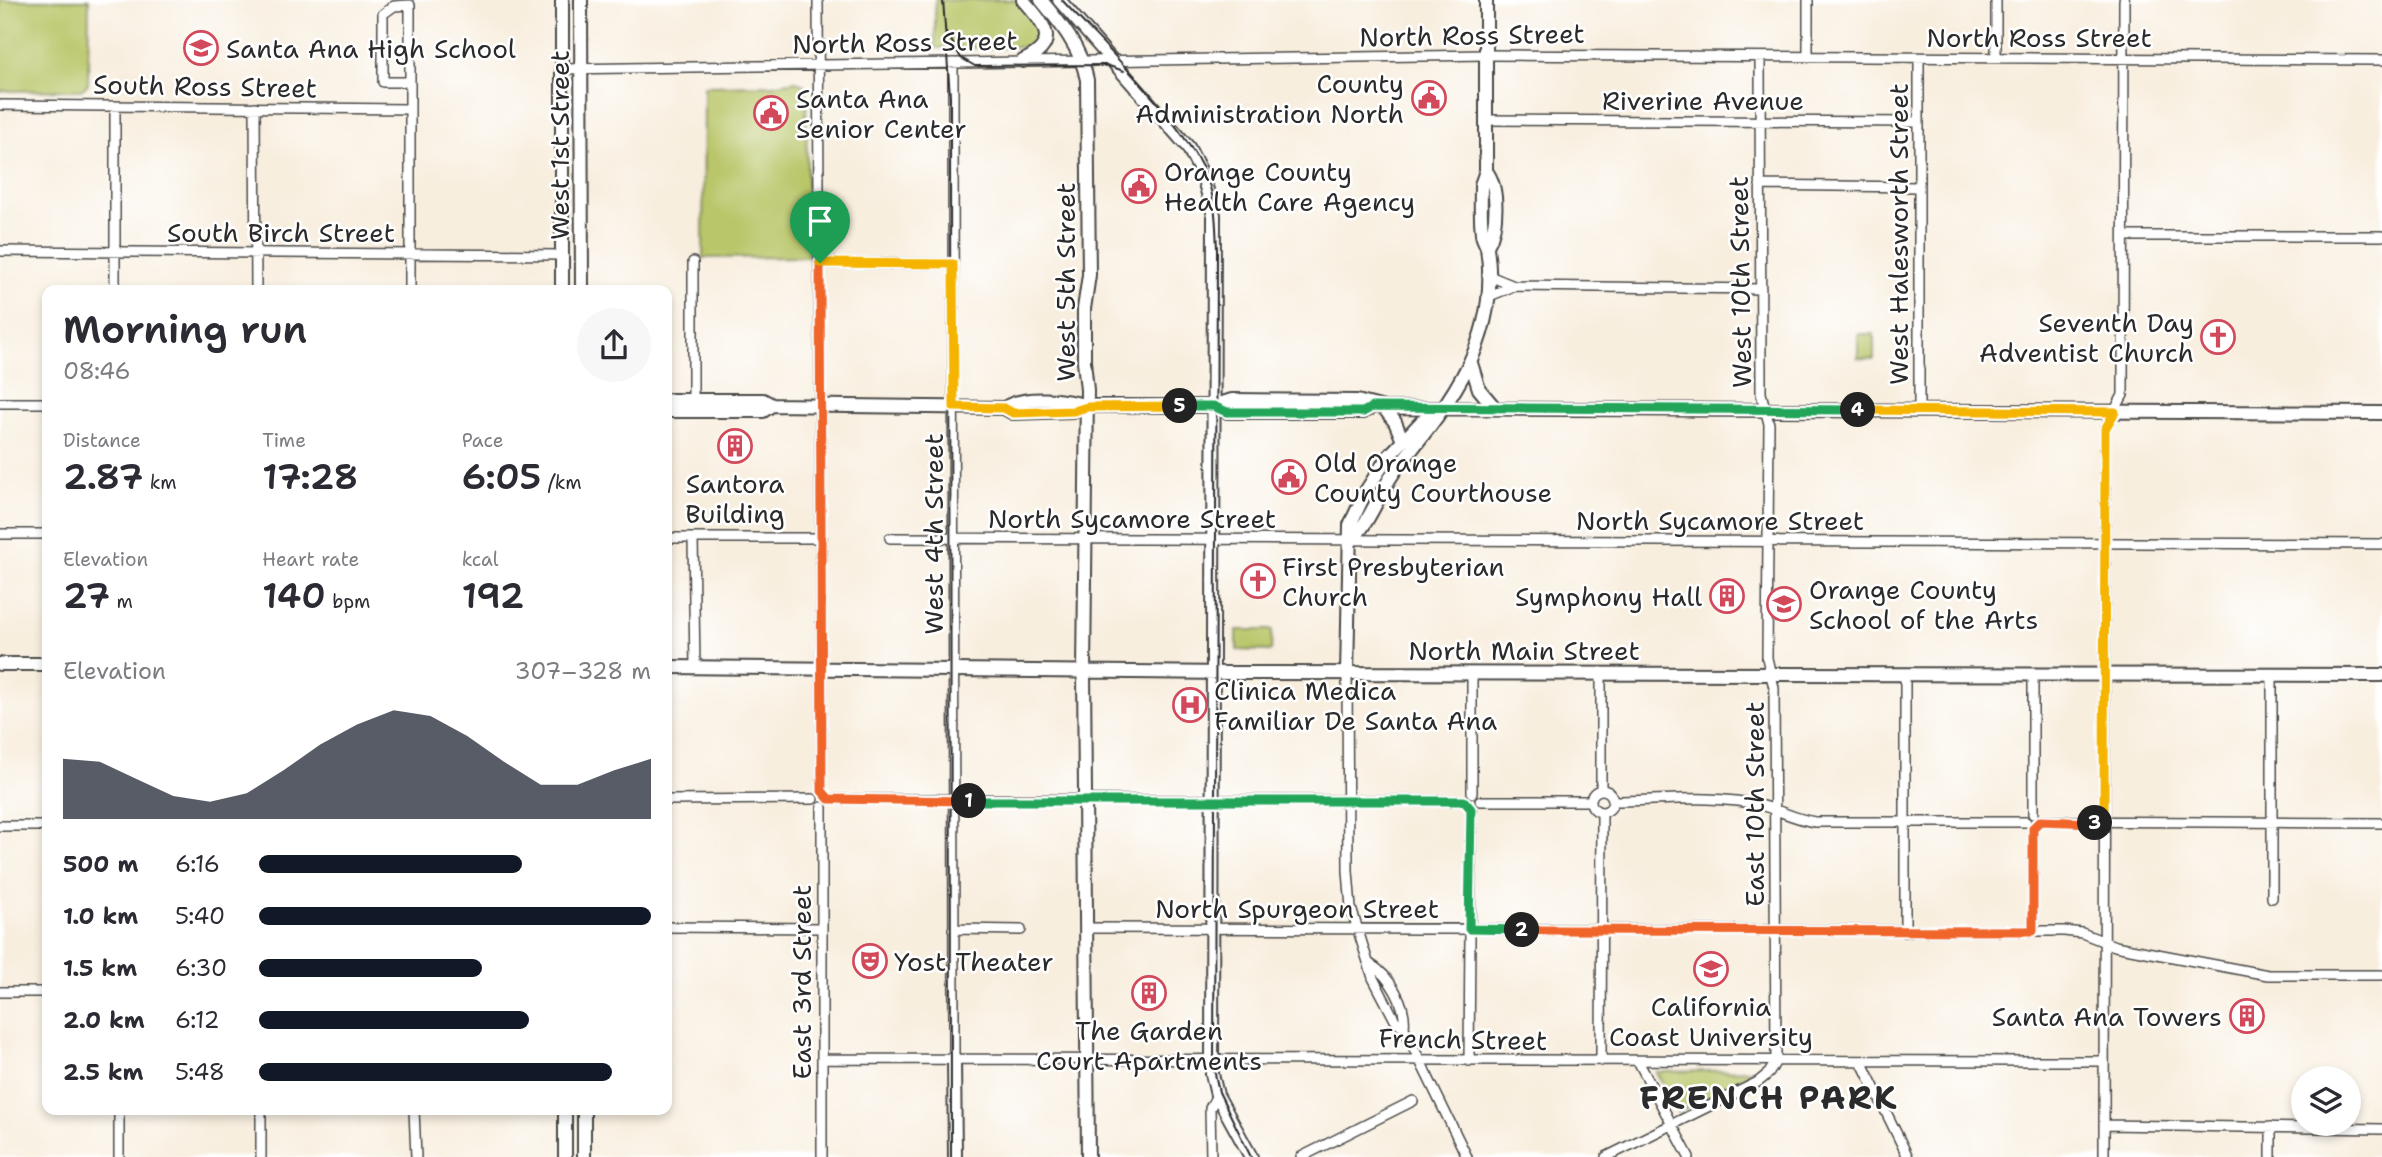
<!DOCTYPE html>
<html lang="en">
<head>
<meta charset="utf-8">
<style>
  body { margin:0; font-family:"Shantell Sans",sans-serif; background:#f7f7f7; color:#2b2b33; height:100vh; display:flex; flex-direction:column; font-size:26px; white-space:nowrap }
  * { box-sizing:border-box; margin:0 }
  p { font-size:23px; color:#7c7c81 }
  .icon { flex:none; width:38px; height:38px; fill:none; stroke:currentColor; stroke-width:2; stroke-linecap:round; stroke-linejoin:round }
  .map { position:relative; flex:1; overflow:hidden }
  .panel { position:absolute; left:42px; top:285px; width:630px; height:830px; display:flex; flex-direction:column; background:#fff; border-radius:14px; box-shadow:0 4px 10px #0003 }
  .panel>* { flex:none }
  .buttons { position:absolute; left:2291px; top:1066px; display:grid; gap:14px }
  .buttons a { display:grid; place-items:center; width:70px; height:70px; border-radius:50%; background:#fff; box-shadow:0 4px 10px #0003; font-size:35px }
  .pin { position:absolute; display:grid; place-items:center; width:60px; height:60px; color:#fff; margin:-72px -30px; border-radius:50% 50% 50% 0; rotate:-45deg; box-shadow:0 0 7px #0007 }
  .pin .icon { rotate:45deg }
  .km { position:absolute; width:35px; height:35px; margin:-18px; border-radius:50%; background:#222; color:#fff; font-size:19px; line-height:35px; text-align:center }
  .round { display:grid; place-items:center; flex:none; width:74px; height:74px; border-radius:37px; background:#f7f7f7 }
  .overview { display:flex; align-items:center; justify-content:space-between; height:119px; padding:0 21px }
  h1 { font-size:38px; font-weight:600; line-height:52px }
  .stats { display:grid; grid-template-columns:repeat(3,1fr); gap:10px; height:119px; padding:7px 21px }
  .stats div { display:grid; align-content:center }
  .stats b { font-size:35px; font-weight:600 }
  .stats small { font-size:19px; font-weight:400 }
  .stats p { font-size:19px }
  .chart { height:196px; padding:14px 21px }
  .chart p { display:flex; justify-content:space-between }
  .chart svg { width:100%; height:126px; margin-top:7px; fill:#111827; opacity:.7 }
  ul { padding:0 21px; list-style:none; font-size:23px }
  li { display:grid; grid-template-columns:112px 84px 1fr; align-items:center; height:52px }
  li i { height:18px; border-radius:9px; background:#111827 }
  .map>svg:first-child { display:block }
</style>
</head>
<body>
<div class="map">
<svg width="2382" height="1157" viewBox="0 0 2382 1157">
  <rect width="100%" height="100%" fill="#fff"/>
  <filter id="ink" filterUnits="userSpaceOnUse"><feTurbulence type="fractalNoise" baseFrequency=".0143" numOctaves="2"/><feDisplacementMap in="SourceGraphic" scale="14" xChannelSelector="R" yChannelSelector="G"/><feConvolveMatrix kernelMatrix="1 2 1 2 8 2 1 2 1" color-interpolation-filters="sRGB"/></filter>
  <filter id="wash" filterUnits="userSpaceOnUse"><feTurbulence type="fractalNoise" baseFrequency=".00686" numOctaves="4" result="noise"/><feDisplacementMap in="SourceGraphic" scale="28" xChannelSelector="R" yChannelSelector="G"/><feGaussianBlur stdDeviation="1.57" result="paint"/><feColorMatrix in="noise" values="0 0 0 0 0 0 0 0 0 0 0 0 0 0 0 0 0 1.4 0 .05"/><feComposite in="paint" operator="in"/></filter>
  <g filter="url(#wash)">
    <rect width="100%" height="100%" fill="#f8eede"/>
    <path fill="#b9c669" stroke="#72784a" stroke-width="2" d="M0,0h89l-1,84 -7,6 -81,1z
      M935,0h81l25,31 -1,9 -7,7 -98,1z
      M796,81l10,5 2,171 -105,1 1,-172 68,-1z
      M1858,334h16v25l-16,-1z
      M1237,630h35l-1,21 -34,-1z
      M1755,1070l-77,43 -22,-41z"/>
  </g>
  <g filter="url(#ink)">
    <g fill="none" stroke-linecap="round" stroke-linejoin="round">
      <g stroke="#4a4846" stroke-width="12">
        <path id="minor" d="M818,0l4,791
          M1808,0v57
          M1996,58v-58
          M953,63l1,995
          M562,69l924,-14 896,5
          M0,105l410,4
          M115,106v184
          M255,107l1,183
          M1486,120l433,2
          M1760,185l159,2
          M2125,236h257
          M0,251l562,4
          M693,262v144
          M820,263l133,1
          M1487,275l27,11 247,3
          M410,290v-285l-16,1 -11,8v68h27
          M1487,297l27,-11
          M0,403h47
          M1919,410v-352
          M0,534h47
          M667,538h155
          M693,538l2,130
          M890,538l1492,6
          M1472,673v120
          M1347,674l1,197 3,37 22,70 22,42 9,8 63,129
          M1905,674v258
          M2272,674v224
          M2033,675v139
          M1601,790v-118
          M1591 801a11 11 0 1 1 22 0a11 11 0 1 1-22 0Z
          M829,799l635,2
          M667,800l146,-1
          M1480,801h111
          M1613,801c45,0 103,-7 146,4 19,4 35,14 56,17h211
          M2040,821l342,2
          M0,826h47
          M667,927l155,1
          M1088,928l976,3 18,2 33,13 153,29h114
          M953,929l68,1
          M2033,931v-103
          M1370,964c20,12 37,41 34,64
          M0,992h47
          M822,1059l1282,2
          M1469,1061l2,-252
          M1601,1061l1,-249
          M1638,1061l51,96
          M1861,1061l47,96
          M119,1110v47
          M261,1110v47
          M414,1110l2,47
          M2104,1125l278,4
          M822,1157v-350
          M1211,1157l-1,-49 7,-13
          M1301,1157l112,-56
          M1606,1157l152,-75 11,-9 7,-12 -2,-373 -7,-30 2,-234 -8,-31 -1,-336
          M2104,1157l1,-728 18,-34 1,-395
          M2271,1157v-30"/>
      </g>
      <g stroke="#4a4846" stroke-width="16">
        <path id="major" d="M562,0v290
          M581,0l1,290
          M1041,0c20,24 40,48 46,80l2,195 -5,34v52l3,29 -3,281 4,486
          M1059,0l129,147 15,29 11,39 -2,859 5,21 34,62
          M1023,61c39,-18 21,-37 0,-61
          M1486,171c13,16 12,57 1,75
          M1471,363l8,26 16,19
          M667,400h96l9,5
          M1213,406l14,6h136l9,-5
          M1004,408c19,-13 62,-9 83,-2h126l19,-6 125,1 27,7 998,5
          M1384,408l11,14 8,19
          M667,411h96l9,-6 232,3 9,5 61,-2 13,-5
          M1351,541c22,-23 29,-53 49,-77 52,-64 101,-127 87,-216 -1,-5 -5,-9 -5,-15 -2,-16 -1,-32 -1,-48l5,-14v-171
          M0,664h47
          M667,667l563,6 1152,2
          M1347,674l3,-149 16,-34 21,-33 35,-37 20,-13
          M954,1058l1,99
          M565,1110v47
          M584,1110v47"/>
      </g>
      <use href="#minor" stroke="#fff" stroke-width="9"/>
      <use href="#major" stroke="#fff" stroke-width="12"/>
      <path stroke="#2b2b2b" stroke-width="2" d="M943,0l7,96 1,1061
        M1062,0c42,46 126,125 146,181 8,22 8,46 9,69l-3,819 5,23 32,65
        M947,33l14,25 14,8 131,-1 18,6"/>
    </g>
  </g>
  <g fill="none" stroke-linecap="round" stroke-linejoin="round" filter="url(#ink)">
    <g stroke="#fff" stroke-width="14">
      <path id="split-1" d="M820,263l2,528 7,8 140,2"/>
    </g>
    <g stroke="#fff" stroke-width="14">
      <path id="split-2" d="M969,801h495l7,8 -2,120 53,1"/>
    </g>
    <g stroke="#fff" stroke-width="14">
      <path id="split-3" d="M1522,930l511,1v-103l7,-7 55,2"/>
    </g>
    <g stroke="#fff" stroke-width="14">
      <path id="split-4" d="M1858,410l257,2 -10,17 -1,394h-9"/>
    </g>
    <g stroke="#fff" stroke-width="14">
      <path id="split-5" d="M1180,406h33l14,6h136l9,-5 486,3"/>
    </g>
    <g stroke="#fff" stroke-width="14">
      <path id="split-6" d="M820,263l133,1 1,143 50,1 9,5 61,-2 13,-4 93,-1"/>
    </g>
    <use href="#split-1" stroke="#f0652b" stroke-width="9"/>
    <use href="#split-2" stroke="#22a559" stroke-width="9"/>
    <use href="#split-3" stroke="#f0652b" stroke-width="9"/>
    <use href="#split-4" stroke="#f5b400" stroke-width="9"/>
    <use href="#split-5" stroke="#22a559" stroke-width="9"/>
    <use href="#split-6" stroke="#f5b400" stroke-width="9"/>
  </g>
  <defs>
    <g id="school-ring" transform="scale(1.75)"><circle r="9.5" fill="#fff" stroke="#d1495b" stroke-width="1.5"/><path d="M0-5L7-2L0 1L-7-2ZM-4 1L0 2.5L4 1V4Q0 6-4 4Z" fill="#d1495b"/></g>
    <g id="civic-ring" transform="scale(1.75)"><circle r="9.5" fill="#fff" stroke="#d1495b" stroke-width="1.5"/><path d="M-.6-6.5H3V-4.5H.6V-3L4-1V1h2V6H-6V1h2V-1L-.6-3ZM-1.2 2.5V6h2.4V2.5Z" fill="#d1495b"/></g>
    <g id="church-ring" transform="scale(1.75)"><circle r="9.5" fill="#fff" stroke="#d1495b" stroke-width="1.5"/><path d="M-1.2-6h2.4v3.5h3.3v2.4h-3.3V6h-2.4V-.1h-3.3v-2.4h3.3Z" fill="#d1495b"/></g>
    <g id="building-ring" transform="scale(1.75)"><circle r="9.5" fill="#fff" stroke="#d1495b" stroke-width="1.5"/><path d="M-4-6H4V6H1V3H-1V6H-4ZM-2.5-4.3h1.7v1.8h-1.7ZM.8-4.3h1.7v1.8H.8ZM-2.5-1h1.7V.8h-1.7ZM.8-1h1.7V.8H.8Z" fill="#d1495b"/></g>
    <g id="hospital-ring" transform="scale(1.75)"><circle r="9.5" fill="#fff" stroke="#d1495b" stroke-width="1.5"/><path d="M-5-5h3v3.5h4V-5h3V5h-3V1.5h-4V5h-3Z" fill="#d1495b"/></g>
    <g id="theatre-ring" transform="scale(1.75)"><circle r="9.5" fill="#fff" stroke="#d1495b" stroke-width="1.5"/><path d="M-5-5.5Q0-4 5-5.5V0Q5 5 0 6Q-5 5-5 0ZM-3.3-2.5H-1v1.5H-3.3ZM1-2.5H3.3v1.5H1ZM-2.8 1Q0 5.5 2.8 1Z" fill="#d1495b"/></g>
    <g id="university-ring" transform="scale(1.75)"><circle r="9.5" fill="#fff" stroke="#d1495b" stroke-width="1.5"/><path d="M0-5L7-2L0 1L-7-2ZM-4 1L0 2.5L4 1V4Q0 6-4 4Z" fill="#d1495b"/></g>
  </defs>
  <g fill-rule="evenodd">
    <use href="#school-ring" x="201" y="48"/>
    <use href="#civic-ring" x="1429" y="98"/>
    <use href="#civic-ring" x="771" y="113"/>
    <use href="#civic-ring" x="1139" y="186"/>
    <use href="#church-ring" x="2218" y="337"/>
    <use href="#building-ring" x="735" y="446"/>
    <use href="#civic-ring" x="1289" y="477"/>
    <use href="#church-ring" x="1258" y="581"/>
    <use href="#building-ring" x="1727" y="596"/>
    <use href="#school-ring" x="1784" y="604"/>
    <use href="#hospital-ring" x="1190" y="705"/>
    <use href="#theatre-ring" x="870" y="961"/>
    <use href="#university-ring" x="1711" y="969"/>
    <use href="#building-ring" x="1149" y="993"/>
    <use href="#building-ring" x="2247" y="1016"/>
  </g>
  <g text-anchor="middle" dominant-baseline="central" stroke-width="5" stroke-linejoin="round" paint-order="stroke">
    <g font-size="26" fill="#2b2b2b" stroke="#fff">
      <text transform="translate(1472 35) rotate(-1)">North Ross Street</text>
      <text x="2039" y="37">North Ross Street</text>
      <text transform="translate(905 42) rotate(-1)">North Ross Street</text>
      <text transform="translate(205 86) rotate(1)">South Ross Street</text>
      <text x="1703" y="100">Riverine Avenue</text>
      <text transform="translate(559 145) rotate(-90)">West 1st Street</text>
      <text x="281" y="232">South Birch Street</text>
      <text transform="translate(1898 234) rotate(-90)">West Halesworth Street</text>
      <text transform="translate(1065 282) rotate(-90)">West 5th Street</text>
      <text transform="translate(1740 282) rotate(-91)">West 10th Street</text>
      <text x="1132" y="518">North Sycamore Street</text>
      <text x="1720" y="520">North Sycamore Street</text>
      <text transform="translate(933 534) rotate(-90)">West 4th Street</text>
      <text x="1524" y="650">North Main Street</text>
      <text transform="translate(1754 804) rotate(-90)">East 10th Street</text>
      <text x="1297" y="908">North Spurgeon Street</text>
      <text transform="translate(801 982) rotate(-90)">East 3rd Street</text>
      <text transform="translate(1463 1039) rotate(1)">French Street</text>
    </g>
    <g font-size="26" fill="#2b2b2b" stroke="#fff" text-anchor="start">
      <text x="226" y="48">Santa Ana High School</text>
      <text x="1404" y="83" text-anchor="end">County<tspan x="1404" dy="30">Administration North</tspan></text>
      <text x="796" y="98">Santa Ana<tspan x="796" dy="30">Senior Center</tspan></text>
      <text x="1164" y="171">Orange County<tspan x="1164" dy="30">Health Care Agency</tspan></text>
      <text x="2194" y="322" text-anchor="end">Seventh Day<tspan x="2194" dy="30">Adventist Church</tspan></text>
      <text x="1314" y="462">Old Orange<tspan x="1314" dy="30">County Courthouse</tspan></text>
      <text x="735" y="483" text-anchor="middle">Santora<tspan x="735" dy="30">Building</tspan></text>
      <text x="1282" y="566">First Presbyterian<tspan x="1282" dy="30">Church</tspan></text>
      <text x="1809" y="589">Orange County<tspan x="1809" dy="30">School of the Arts</tspan></text>
      <text x="1702" y="596" text-anchor="end">Symphony Hall</text>
      <text x="1214" y="690">Clinica Medica<tspan x="1214" dy="30">Familiar De Santa Ana</tspan></text>
      <text x="894" y="961">Yost Theater</text>
      <text x="1711" y="1006" text-anchor="middle">California<tspan x="1711" dy="30">Coast University</tspan></text>
      <text x="2222" y="1016" text-anchor="end">Santa Ana Towers</text>
      <text x="1149" y="1030" text-anchor="middle">The Garden<tspan x="1149" dy="30">Court Apartments</tspan></text>
    </g>
    <g font-size="33" font-weight="bold" letter-spacing="2" fill="#2b2b2b" stroke="#fff">
      <text x="1769" y="1097">FRENCH PARK</text>
    </g>
  </g>
</svg>
<div class="buttons">
<a><svg class="icon" aria-label="layers" viewBox="0 0 24 24"><path d="M12 4l9 5-9 5-9-5zM3 14l9 5 9-5"/></svg></a>
</div>
<div class="pin" style="left:820px;top:263px;background:#1e9e55"><svg class="icon" aria-label="arrive" viewBox="0 0 24 24"><path d="M6 21V4h12l-3 4 3 4H6"/></svg></div>
<b class="km" style="left:969px;top:801px">1</b>
<b class="km" style="left:1522px;top:930px">2</b>
<b class="km" style="left:2095px;top:823px">3</b>
<b class="km" style="left:1858px;top:410px">4</b>
<b class="km" style="left:1180px;top:406px">5</b>
<section class="panel">
<div class="overview"><div><h1>Morning run</h1><p>08:46</p></div><a class="round"><svg class="icon" aria-label="share" viewBox="0 0 24 24"><path d="M12 15V3M7 8l5-5 5 5M5 13v7h14v-7"/></svg></a></div>
<div class="stats">
<div><p>Distance</p><b>2.87<small> km</small></b></div>
<div><p>Time</p><b>17:28</b></div>
<div><p>Pace</p><b>6:05<small> /km</small></b></div>
</div>
<div class="stats">
<div><p>Elevation</p><b>27<small> m</small></b></div>
<div><p>Heart rate</p><b>140<small> bpm</small></b></div>
<div><p>kcal</p><b>192</b></div>
</div>
<div class="chart"><p><span>Elevation</span>307–328 m</p>
<svg viewBox="0 0 160 44" preserveAspectRatio="none"><path d="M0 44V23L10 24L20 30L30 36L40 38L50 35L60 27L70 18L80 11L90 6L100 8L110 15L120 24L130 32L140 32L150 27L160 23V44z"/></svg>
</div>
<ul>
<li><b>500 m</b>6:16<i style="width:67%"></i></li>
<li><b>1.0 km</b>5:40<i style="width:100%"></i></li>
<li><b>1.5 km</b>6:30<i style="width:57%"></i></li>
<li><b>2.0 km</b>6:12<i style="width:69%"></i></li>
<li><b>2.5 km</b>5:48<i style="width:90%"></i></li>
</ul>
</section>
</div>
</body>
</html>
